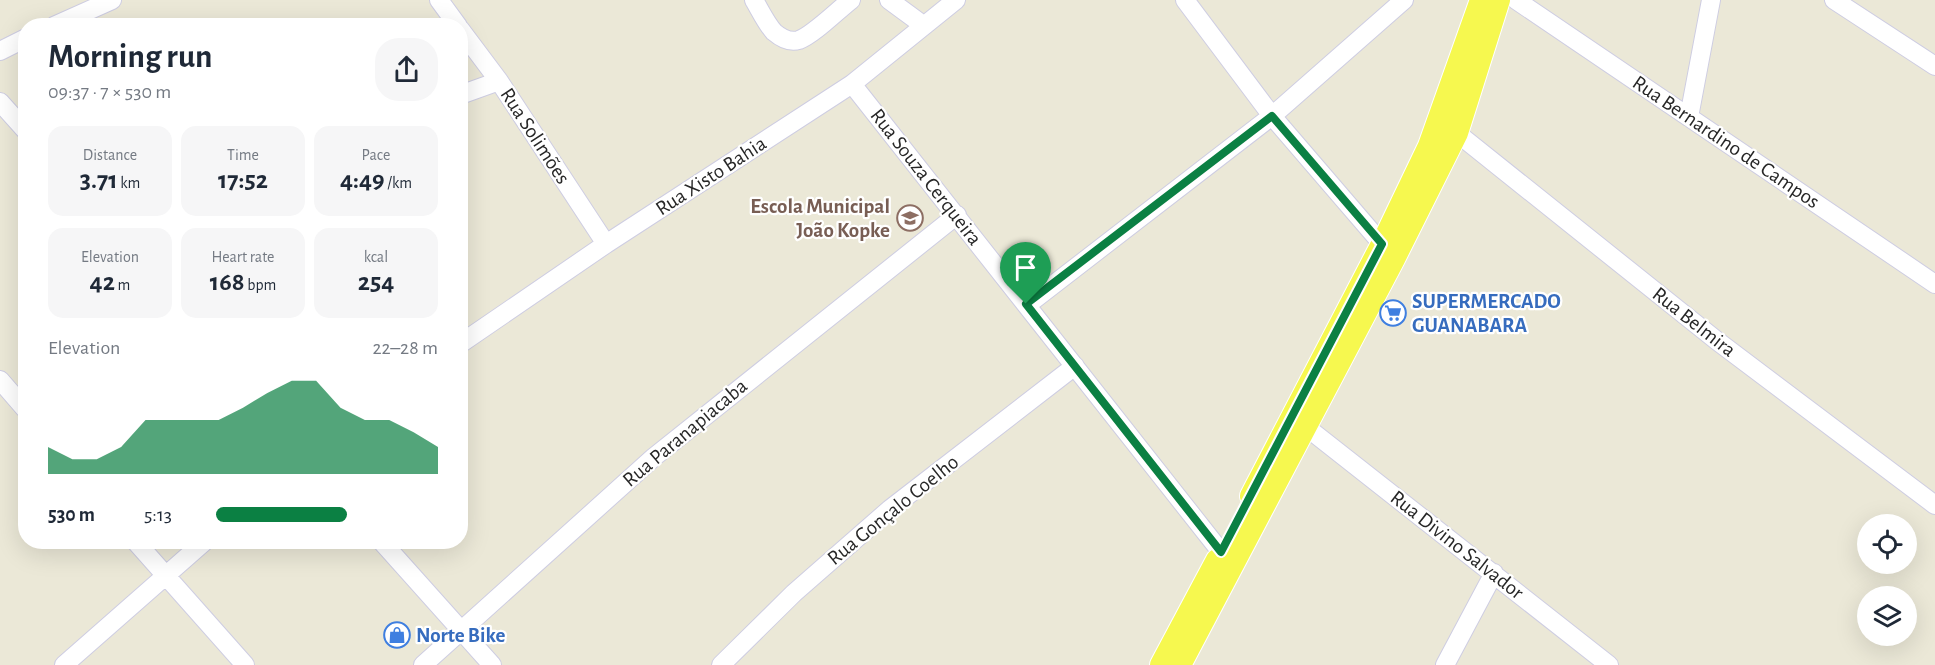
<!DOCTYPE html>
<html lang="en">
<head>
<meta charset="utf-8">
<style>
  body { margin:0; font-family:"Alegreya Sans",sans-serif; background:#f6f6f7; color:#1f2937; height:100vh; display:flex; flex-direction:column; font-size:22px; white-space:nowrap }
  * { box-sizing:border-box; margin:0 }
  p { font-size:20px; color:#747a83 }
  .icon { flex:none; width:33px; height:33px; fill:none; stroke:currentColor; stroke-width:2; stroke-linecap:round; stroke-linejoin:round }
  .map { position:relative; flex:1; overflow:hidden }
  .details { position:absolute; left:18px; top:18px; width:450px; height:531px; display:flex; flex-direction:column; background:#fff; border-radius:24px; box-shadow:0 6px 24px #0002 }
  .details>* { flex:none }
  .fabs { position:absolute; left:1857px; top:514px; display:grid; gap:12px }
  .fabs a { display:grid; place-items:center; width:60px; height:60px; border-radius:50%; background:#fff; box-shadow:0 6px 24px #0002; font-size:30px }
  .pin { position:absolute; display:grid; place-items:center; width:51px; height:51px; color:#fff; margin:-62px -26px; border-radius:50% 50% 50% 0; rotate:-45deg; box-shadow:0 0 6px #0007 }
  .pin .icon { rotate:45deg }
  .round { display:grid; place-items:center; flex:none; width:63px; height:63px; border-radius:24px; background:#f6f6f7 }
  .summary { display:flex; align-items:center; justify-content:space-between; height:102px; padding:0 30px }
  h1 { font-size:33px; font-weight:600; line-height:45px }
  .figures { display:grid; grid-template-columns:repeat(3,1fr); gap:9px; height:102px; padding:6px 30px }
  .figures div { display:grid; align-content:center; border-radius:15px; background:#f6f6f7; text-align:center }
  .figures b { font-size:26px; font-weight:600 }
  .figures small { font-size:16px; font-weight:400 }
  .figures p { font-size:16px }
  .chart { height:168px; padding:12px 30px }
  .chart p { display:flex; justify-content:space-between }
  .chart svg { width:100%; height:108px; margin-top:6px; fill:#0b8043; opacity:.7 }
  ul { padding:0 30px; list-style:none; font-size:20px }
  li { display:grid; grid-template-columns:96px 72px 1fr; align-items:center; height:45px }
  li i { height:15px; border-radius:8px; background:#0b8043 }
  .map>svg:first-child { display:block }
</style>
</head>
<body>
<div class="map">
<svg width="1935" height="665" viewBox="0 0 1935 665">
  <rect width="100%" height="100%" fill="#ebe8d7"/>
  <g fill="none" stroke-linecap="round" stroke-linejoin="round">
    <g stroke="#cecde2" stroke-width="20">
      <path id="minor" d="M439,0l19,26
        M754,0c6,10 12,23 20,32 7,6 15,11 25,8 14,-5 39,-30 52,-40
        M889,0l34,25
        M1185,0l87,116 110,128
        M1516,0l419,284
        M1834,0l101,66
        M54,26l58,-26
        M460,29l39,52 107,163
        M0,51l26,-13
        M852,84l369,468
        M460,95l39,-14
        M0,102l26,29
        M1689,117l22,-117
        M1457,133l259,207 219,165
        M1027,305l245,-189 132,-116
        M460,344l146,-100 246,-160 104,-84
        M0,380l26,30
        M1305,426l304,239
        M136,542l109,123
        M382,542l110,123
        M64,665l140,-123
        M423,665l231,-208 303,-242
        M721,665l73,-72 96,-84 185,-143
        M1445,665l49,-92"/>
    </g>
    <g stroke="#fff" stroke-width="24">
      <path id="major" d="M1251,496l131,-252 47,-98 52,-146
        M1161,665l56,-105
        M1180,665l214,-406 63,-126 42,-133"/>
    </g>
    <use href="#minor" stroke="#fff" stroke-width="18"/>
    <use href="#major" stroke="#f6f84f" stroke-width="22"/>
  </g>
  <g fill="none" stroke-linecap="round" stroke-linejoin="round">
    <g stroke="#fff" stroke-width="12">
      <path id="route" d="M1272,116l110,128 -161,308 -195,-248z"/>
    </g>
    <use href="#route" stroke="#0b8043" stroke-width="8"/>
  </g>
  <defs>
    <g id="school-ring" transform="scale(1.35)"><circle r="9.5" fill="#fff" stroke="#8d6e63" stroke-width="1.5"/><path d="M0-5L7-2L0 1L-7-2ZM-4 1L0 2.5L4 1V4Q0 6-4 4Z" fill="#8d6e63"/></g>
    <g id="supermarket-ring" transform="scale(1.35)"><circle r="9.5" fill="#fff" stroke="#3f7fe0" stroke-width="1.5"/><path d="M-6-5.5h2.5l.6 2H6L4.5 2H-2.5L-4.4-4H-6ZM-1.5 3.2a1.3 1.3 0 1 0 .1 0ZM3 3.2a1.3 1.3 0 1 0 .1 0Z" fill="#3f7fe0"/></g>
    <g id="shop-ring" transform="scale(1.35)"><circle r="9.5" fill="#fff" stroke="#3f7fe0" stroke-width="1.5"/><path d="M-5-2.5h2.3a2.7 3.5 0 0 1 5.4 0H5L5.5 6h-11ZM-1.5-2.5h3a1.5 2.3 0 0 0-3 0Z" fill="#3f7fe0"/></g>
  </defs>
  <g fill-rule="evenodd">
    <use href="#school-ring" x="910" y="218"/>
    <use href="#supermarket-ring" x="1393" y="313"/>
    <use href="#shop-ring" x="397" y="635"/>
  </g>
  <g text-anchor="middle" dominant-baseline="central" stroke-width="4.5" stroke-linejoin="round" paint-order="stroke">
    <g font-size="21" fill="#272727" stroke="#fff">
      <text transform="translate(535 136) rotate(57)">Rua Solimões</text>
      <text transform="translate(1726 142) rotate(34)">Rua Bernardino de Campos</text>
      <text transform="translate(711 176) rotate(-33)">Rua Xisto Bahia</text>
      <text transform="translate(926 177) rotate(52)">Rua Souza Cerqueira</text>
      <text transform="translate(1694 322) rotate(38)">Rua Belmira</text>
      <text transform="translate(685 433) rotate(-40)">Rua Paranapiacaba</text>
      <text transform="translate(893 510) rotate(-39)">Rua Gonçalo Coelho</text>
      <text transform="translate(1457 545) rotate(38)">Rua Divino Salvador</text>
    </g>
    <g font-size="21" font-weight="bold" fill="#785e54" stroke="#fff" text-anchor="end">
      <text x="890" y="206">Escola Municipal<tspan x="890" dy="24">João Kopke</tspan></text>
    </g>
    <g font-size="21" font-weight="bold" fill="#366cbe" stroke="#fff" text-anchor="start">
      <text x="1412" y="301">SUPERMERCADO<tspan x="1412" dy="24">GUANABARA</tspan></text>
      <text x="416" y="635">Norte Bike</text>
    </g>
  </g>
</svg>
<div class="fabs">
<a><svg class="icon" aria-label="locate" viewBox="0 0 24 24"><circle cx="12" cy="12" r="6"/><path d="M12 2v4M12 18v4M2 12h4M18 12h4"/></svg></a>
<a><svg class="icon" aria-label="layers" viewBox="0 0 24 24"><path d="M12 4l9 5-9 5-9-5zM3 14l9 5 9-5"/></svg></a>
</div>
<div class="pin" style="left:1026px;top:304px;background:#1e9e55"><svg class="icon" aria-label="arrive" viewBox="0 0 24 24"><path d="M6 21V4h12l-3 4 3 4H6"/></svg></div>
<section class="details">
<div class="summary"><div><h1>Morning run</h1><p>09:37 · 7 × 530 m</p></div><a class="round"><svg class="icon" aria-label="share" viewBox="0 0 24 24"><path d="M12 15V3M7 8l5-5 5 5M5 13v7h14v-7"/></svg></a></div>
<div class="figures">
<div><p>Distance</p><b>3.71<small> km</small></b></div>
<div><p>Time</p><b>17:52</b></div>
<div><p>Pace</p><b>4:49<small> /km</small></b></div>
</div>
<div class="figures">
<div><p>Elevation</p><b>42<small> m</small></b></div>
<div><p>Heart rate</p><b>168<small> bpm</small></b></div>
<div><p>kcal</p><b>254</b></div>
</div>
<div class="chart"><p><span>Elevation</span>22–28 m</p>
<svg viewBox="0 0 160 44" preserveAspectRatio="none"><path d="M0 44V33L10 38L20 38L30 33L40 22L50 22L60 22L70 22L80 17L90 11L100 6L110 6L120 17L130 22L140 22L150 27L160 33V44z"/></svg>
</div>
<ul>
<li><b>530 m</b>5:13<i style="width:59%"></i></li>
</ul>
</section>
</div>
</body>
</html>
